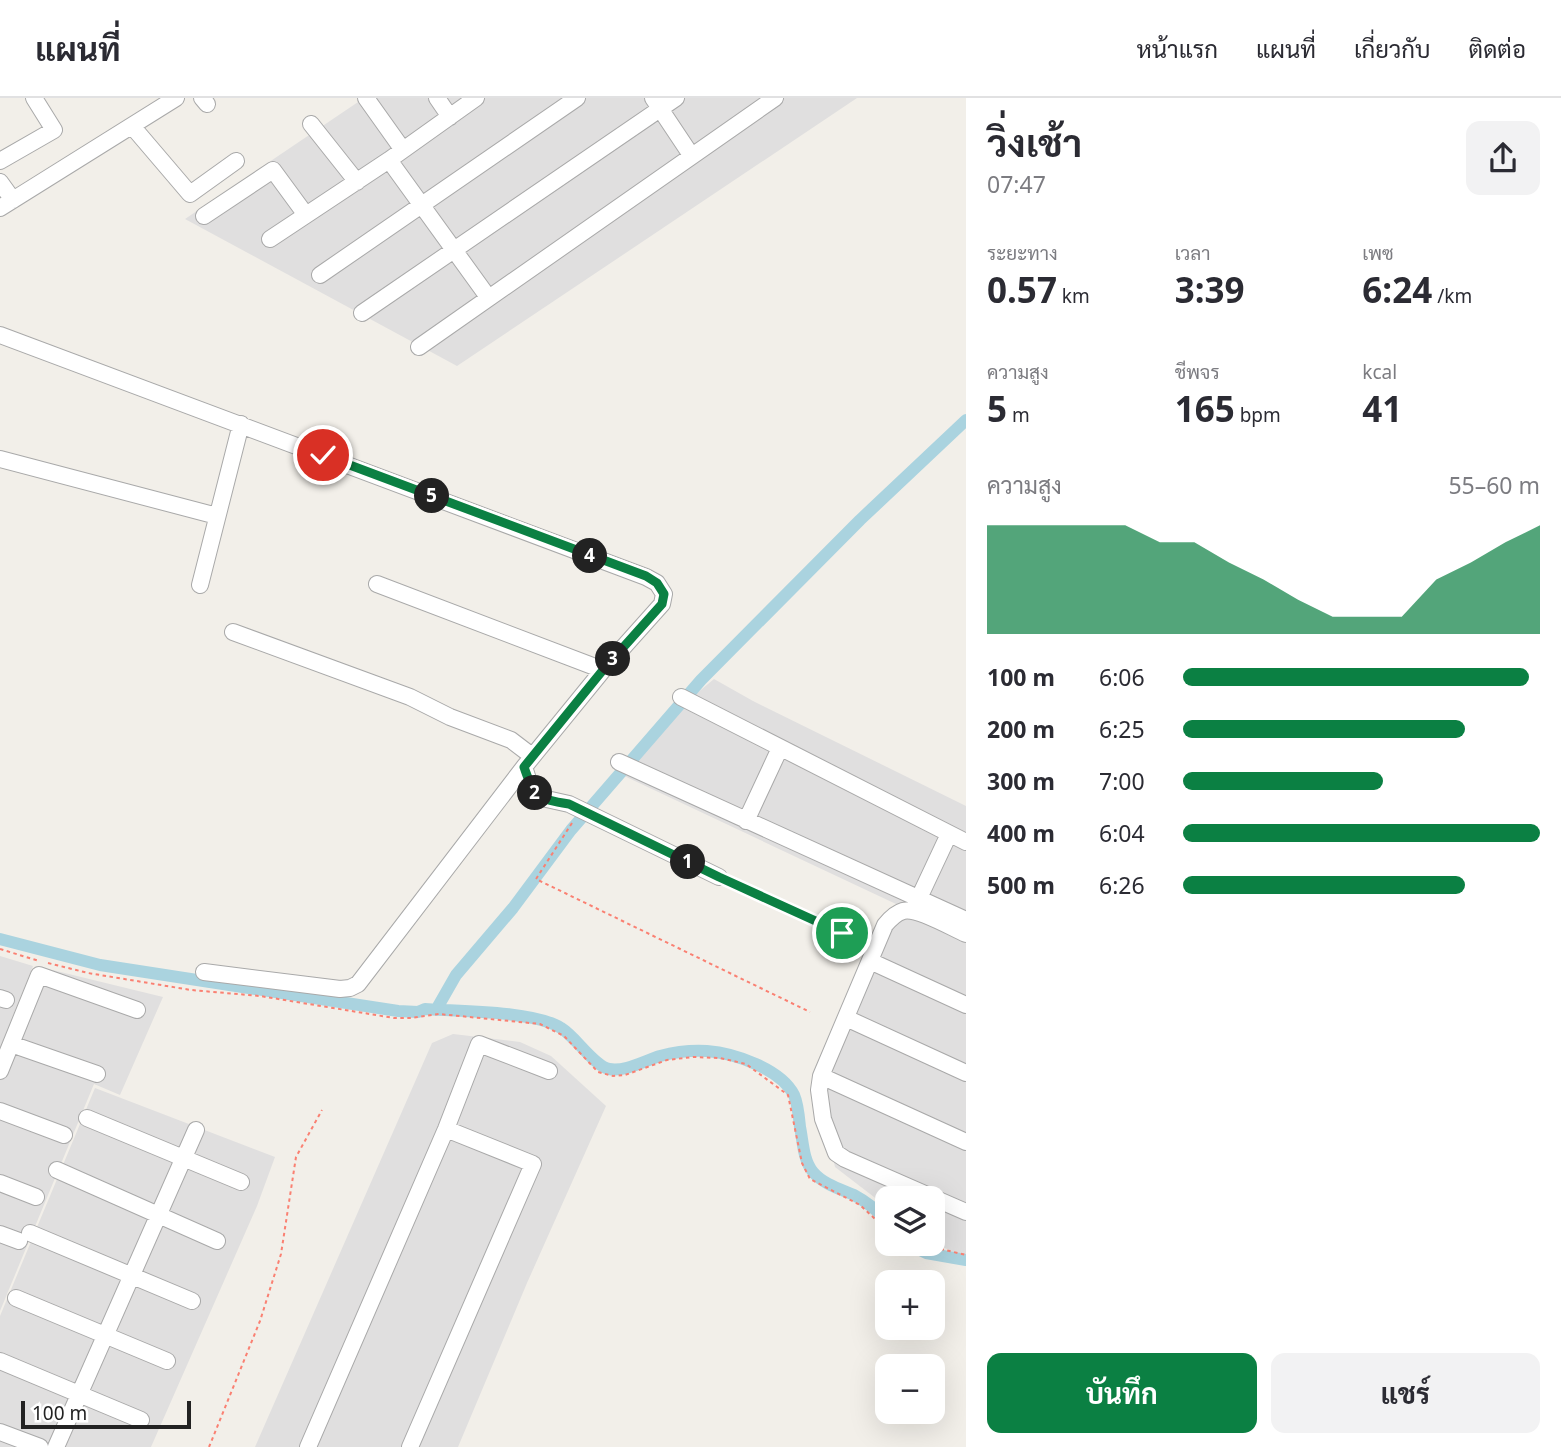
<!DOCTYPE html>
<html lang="th">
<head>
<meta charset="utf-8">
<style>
  body { margin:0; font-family:"Noto Sans",Sarabun,sans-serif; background:#f2f2f3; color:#2b2b33; height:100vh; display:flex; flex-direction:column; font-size:26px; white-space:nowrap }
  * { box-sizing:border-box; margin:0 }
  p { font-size:23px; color:#7c7c81 }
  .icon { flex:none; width:38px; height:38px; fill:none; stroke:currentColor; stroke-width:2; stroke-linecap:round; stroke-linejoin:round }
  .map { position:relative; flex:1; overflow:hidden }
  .sheet { display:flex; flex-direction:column; background:#fff; width:595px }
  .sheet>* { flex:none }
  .buttons { position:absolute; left:875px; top:1088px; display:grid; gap:14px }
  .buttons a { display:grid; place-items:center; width:70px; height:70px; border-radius:14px; background:#fff; box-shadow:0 7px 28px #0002; font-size:35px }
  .scale { position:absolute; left:21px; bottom:18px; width:170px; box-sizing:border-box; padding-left:7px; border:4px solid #222; border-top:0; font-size:19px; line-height:24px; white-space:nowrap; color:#222; -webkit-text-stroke:5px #fff; paint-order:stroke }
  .pin { position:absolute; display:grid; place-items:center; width:60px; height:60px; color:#fff; margin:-30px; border:4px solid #fff; border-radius:50%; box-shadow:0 2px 7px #0007 }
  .km { position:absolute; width:35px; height:35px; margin:-18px; border-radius:50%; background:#222; color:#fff; font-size:19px; line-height:35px; text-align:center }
  .round { display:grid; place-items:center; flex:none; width:74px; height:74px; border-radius:14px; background:#f2f2f3 }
  .summary { display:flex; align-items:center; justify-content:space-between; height:119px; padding:0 21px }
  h1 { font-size:38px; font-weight:700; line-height:52px }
  .metrics { display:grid; grid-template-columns:repeat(3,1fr); gap:10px; height:119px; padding:7px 21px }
  .metrics div { display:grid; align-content:center }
  .metrics b { font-size:35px; font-weight:700 }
  .metrics small { font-size:19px; font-weight:400 }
  .metrics p { font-size:19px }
  .chart { height:196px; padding:14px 21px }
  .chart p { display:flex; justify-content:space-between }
  .chart svg { width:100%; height:126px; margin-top:7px; fill:#0b8043; opacity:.7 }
  .primary-button { display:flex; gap:14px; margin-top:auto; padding:14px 21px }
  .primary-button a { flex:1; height:80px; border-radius:14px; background:#0b8043; color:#fff; font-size:28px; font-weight:700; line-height:80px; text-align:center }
  .primary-button a+a { background:#f2f2f3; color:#2b2b33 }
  ul { padding:0 21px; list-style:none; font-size:23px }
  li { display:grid; grid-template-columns:112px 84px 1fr; align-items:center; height:52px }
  li i { height:18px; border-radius:9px; background:#0b8043 }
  header { display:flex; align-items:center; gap:42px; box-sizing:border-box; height:98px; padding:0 35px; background:#fff; border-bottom:2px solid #e1e1e2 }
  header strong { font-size:33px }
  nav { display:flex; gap:38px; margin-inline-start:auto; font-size:24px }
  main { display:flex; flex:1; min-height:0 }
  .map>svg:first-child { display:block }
</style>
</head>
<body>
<header>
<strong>แผนที่</strong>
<nav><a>หน้าแรก</a><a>แผนที่</a><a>เกี่ยวกับ</a><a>ติดต่อ</a></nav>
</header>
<main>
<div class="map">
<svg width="966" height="1349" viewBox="0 0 966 1349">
  <rect width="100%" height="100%" fill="#f2efe9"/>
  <path fill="#e0dfdf" d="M364,0h493l-400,268 -272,-147z
    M714,581l39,22 213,105v451l-33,-14v-44h-46v8l-52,-40 -18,-79 83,-178 30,10 -310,-146 70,-75z
    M0,858l33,10 -33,82z
    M36,868l127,31 -43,98 -26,-11 -94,227v-257z
    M453,936l67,8 31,14 55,50 -79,177 -69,164h-203l177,-404z
    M95,990l180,69 -18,49 -106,241h-151v-131z"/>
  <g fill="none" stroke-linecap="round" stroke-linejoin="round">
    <path stroke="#aad3df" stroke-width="12" d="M0,841l100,26 298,46 20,1 7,-3c33,2 110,2 136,19 15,9 33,38 48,41 16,3 35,-8 51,-13 15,-4 31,-6 47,-5 27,2 74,18 87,44 4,9 5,22 6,32 3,14 3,33 13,45 10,12 27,17 41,23 13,7 23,15 33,26
      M436,912l20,-35 57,-67 58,-78 130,-150 159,-160 106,-100
      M908,1146l18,9 40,7"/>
    <g stroke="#a9a9a9" stroke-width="18">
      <path id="minor" d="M202,0l5,6
        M366,0l37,52
        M437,0l13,19
        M653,0l38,57
        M311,26l46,58
        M132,28l58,68 46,-33
        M389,62l99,137
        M0,63l54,-31 -20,-32
        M0,84l13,18
        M0,110l176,-110
        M204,118l69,-46 33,45
        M270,141l119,-79 87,-62
        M320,177l257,-177
        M362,215l314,-215
        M0,237l646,242 11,6 7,11 -2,10 -59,66 -79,97 -166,217 -8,4 -10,1 -136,-17
        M419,249l356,-249
        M0,361l217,57
        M377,486l226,86
        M200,487l41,-161
        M233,534l177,65 40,20 61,23 21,16
        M681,599l285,145
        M619,664l347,158
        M524,669l7,21 11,10 27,6 150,73
        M746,723l34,-73
        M919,800l30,-64
        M966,836c-14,-6 -49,-27 -63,-23 -7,2 -13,8 -18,14l-64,151 -2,14 4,29 13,34 9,6 121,53
        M870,863l96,44
        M0,900l6,2
        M846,920l120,55
        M11,946l86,30
        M0,973l39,-96 98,35
        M821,978l145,66
        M0,1013l64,24
        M87,1020l154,64
        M57,1072l160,71
        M0,1085l36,14
        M30,1135l162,68
        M0,1136l19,7
        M16,1200l151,63
        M0,1263l141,59
        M0,1334l40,15
        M56,1349l140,-317
        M308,1349l138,-318 33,-85 70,27
        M410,1349l123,-283 -87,-35"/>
    </g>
    <path stroke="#fa8072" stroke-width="2" stroke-dasharray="3.5 3.5" stroke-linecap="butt" d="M572,725l-36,56 274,133
      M733,785l109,50
      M0,851l39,12
      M48,865l40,10 103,17 69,6 134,22h17l28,-4 101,10 24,12 34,36 15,4 12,-1 42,-15 26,-3 27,1 26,6 42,31 14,68 8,16 50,26 27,25
      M901,1146l2,2 1,-2
      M920,1146l46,11
      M209,1349l51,-126 21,-67 15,-97 26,-47"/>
    <use href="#minor" stroke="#fff" stroke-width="16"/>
  </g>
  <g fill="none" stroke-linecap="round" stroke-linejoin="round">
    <g stroke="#fff" stroke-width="14">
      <path id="route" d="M323,357l323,121 11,7 7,11 -2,10 -59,66 -79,97c10,30 14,32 45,37l150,73 123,56"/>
    </g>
    <use href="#route" stroke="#0b8043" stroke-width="9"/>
  </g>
</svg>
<div class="buttons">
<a><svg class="icon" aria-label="layers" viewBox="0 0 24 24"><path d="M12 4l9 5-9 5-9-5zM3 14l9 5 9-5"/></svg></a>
<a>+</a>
<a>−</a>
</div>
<div class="scale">100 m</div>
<div class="pin" style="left:842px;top:835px;background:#1e9e55"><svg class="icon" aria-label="arrive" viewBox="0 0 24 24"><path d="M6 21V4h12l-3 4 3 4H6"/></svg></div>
<div class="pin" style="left:323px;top:357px;background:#d93025"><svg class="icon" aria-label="check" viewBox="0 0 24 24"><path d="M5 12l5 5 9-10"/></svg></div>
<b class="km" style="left:688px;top:764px">1</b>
<b class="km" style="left:535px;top:695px">2</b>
<b class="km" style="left:613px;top:561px">3</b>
<b class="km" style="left:590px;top:458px">4</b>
<b class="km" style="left:432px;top:398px">5</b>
</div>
<section class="sheet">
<div class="summary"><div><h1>วิ่งเช้า</h1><p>07:47</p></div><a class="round"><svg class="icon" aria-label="share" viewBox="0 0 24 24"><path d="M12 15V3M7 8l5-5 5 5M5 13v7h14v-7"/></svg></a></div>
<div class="metrics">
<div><p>ระยะทาง</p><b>0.57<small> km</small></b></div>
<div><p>เวลา</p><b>3:39</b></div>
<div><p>เพซ</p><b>6:24<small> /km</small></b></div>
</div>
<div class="metrics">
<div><p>ความสูง</p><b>5<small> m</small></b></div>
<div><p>ชีพจร</p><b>165<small> bpm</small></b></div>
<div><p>kcal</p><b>41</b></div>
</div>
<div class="chart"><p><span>ความสูง</span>55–60 m</p>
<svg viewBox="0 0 160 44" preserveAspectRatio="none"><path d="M0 44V6L10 6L20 6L30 6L40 6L50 12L60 12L70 19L80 25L90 32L100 38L110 38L120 38L130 25L140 19L150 12L160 6V44z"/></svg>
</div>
<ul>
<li><b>100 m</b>6:06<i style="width:97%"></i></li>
<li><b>200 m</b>6:25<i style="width:79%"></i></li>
<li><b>300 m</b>7:00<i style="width:56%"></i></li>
<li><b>400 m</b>6:04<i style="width:100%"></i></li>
<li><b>500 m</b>6:26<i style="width:79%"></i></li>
</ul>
<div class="primary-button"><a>บันทึก</a><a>แชร์</a></div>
</section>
</main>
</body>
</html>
